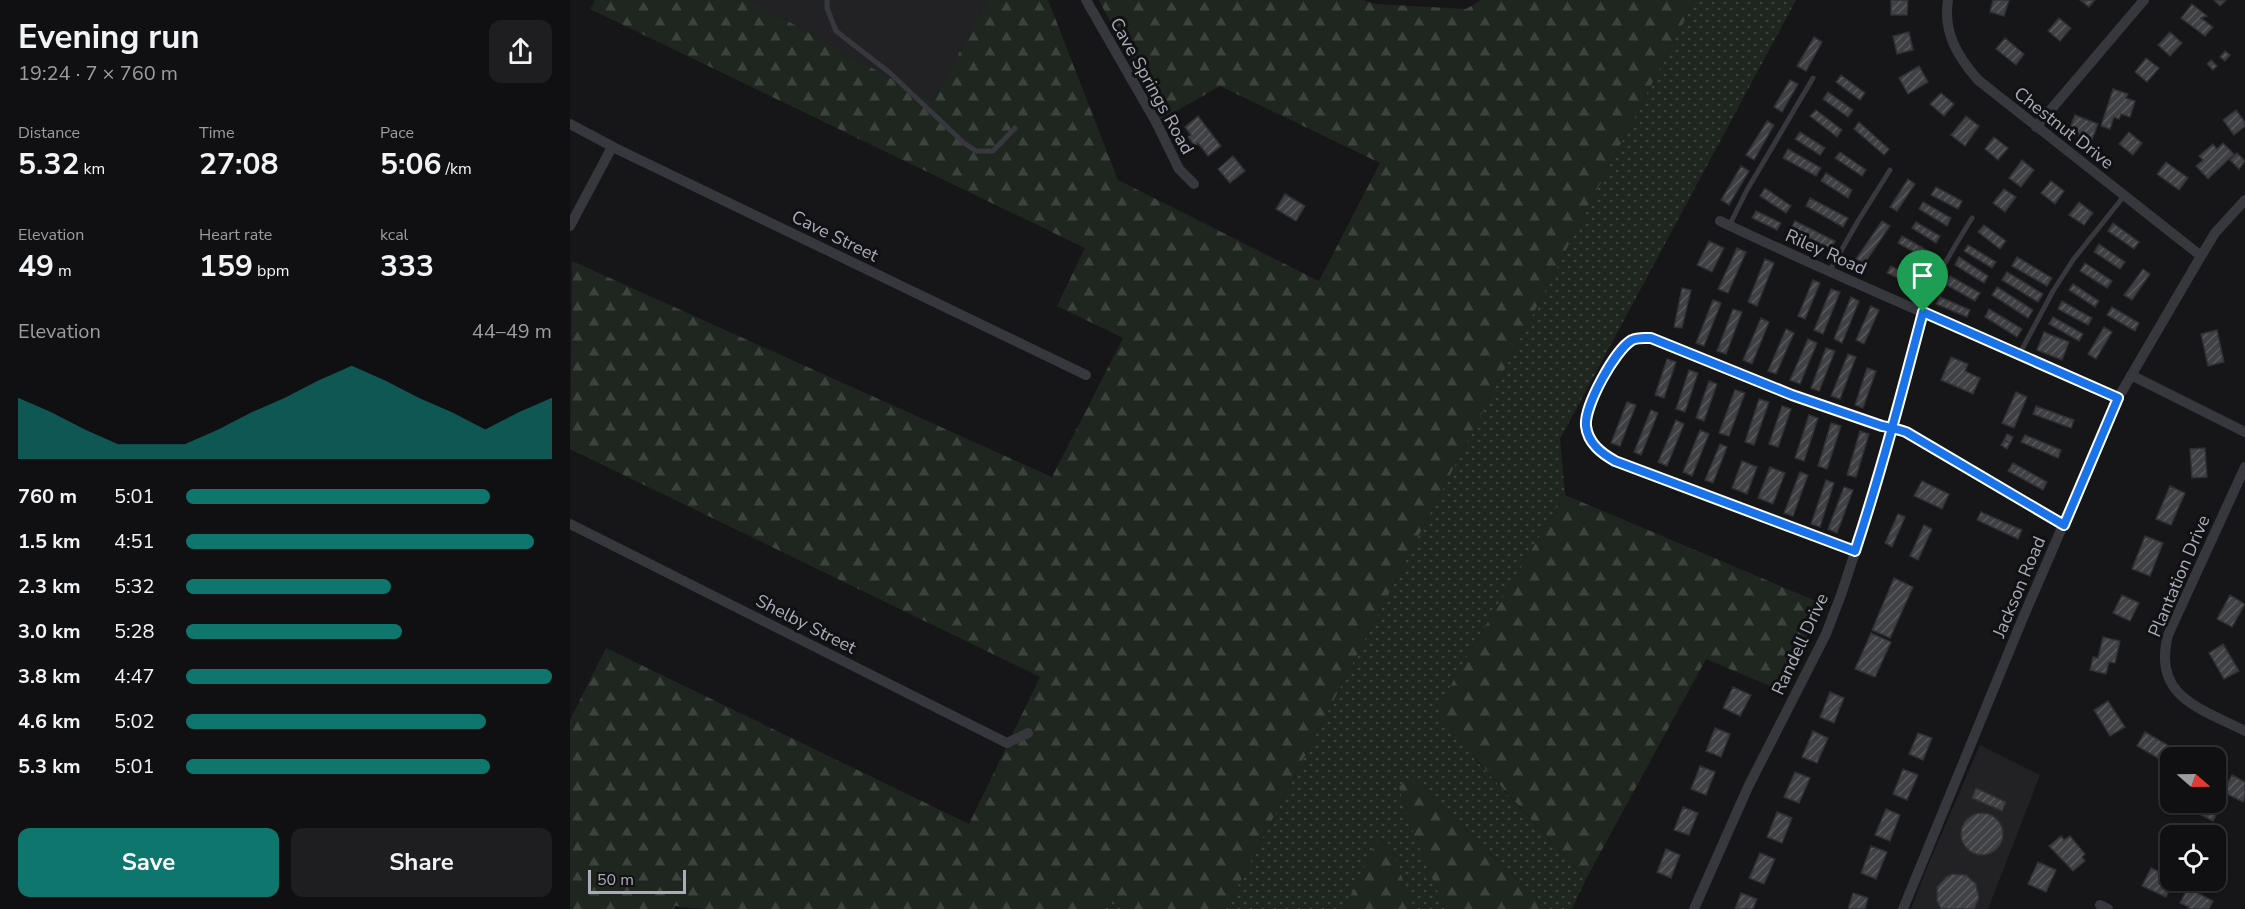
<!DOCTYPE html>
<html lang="en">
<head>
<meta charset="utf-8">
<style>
  body { margin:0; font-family:"Nunito Sans",sans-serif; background:#1e1e20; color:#f1f3f6; height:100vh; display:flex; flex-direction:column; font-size:22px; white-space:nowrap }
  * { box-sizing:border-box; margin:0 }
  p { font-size:20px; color:#9c9d9f }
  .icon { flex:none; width:33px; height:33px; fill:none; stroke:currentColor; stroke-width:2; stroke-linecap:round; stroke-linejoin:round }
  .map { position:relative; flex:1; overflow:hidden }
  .side { display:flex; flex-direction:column; background:#101012; width:570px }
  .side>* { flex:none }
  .needle { width:39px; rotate:110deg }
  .controls { position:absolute; left:1590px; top:747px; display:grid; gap:12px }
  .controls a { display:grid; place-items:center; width:66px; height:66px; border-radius:12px; background:#101012; box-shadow:0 2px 4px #0004,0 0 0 2px #303032; font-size:30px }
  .scale { position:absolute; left:18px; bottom:15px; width:98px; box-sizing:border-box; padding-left:6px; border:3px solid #a8adb8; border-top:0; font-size:16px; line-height:21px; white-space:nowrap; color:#a8adb8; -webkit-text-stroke:4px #111113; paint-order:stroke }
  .pin { position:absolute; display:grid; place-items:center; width:51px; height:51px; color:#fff; margin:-62px -26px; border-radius:50% 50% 50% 0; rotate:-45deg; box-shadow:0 0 6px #0007 }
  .pin .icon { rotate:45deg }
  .round { display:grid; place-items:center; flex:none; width:63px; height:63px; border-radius:12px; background:#1e1e20 }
  .headline { display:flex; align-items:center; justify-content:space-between; height:102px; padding:0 18px }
  h1 { font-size:33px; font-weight:700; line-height:45px }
  .stats { display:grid; grid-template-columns:repeat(3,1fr); gap:9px; height:102px; padding:6px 18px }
  .stats div { display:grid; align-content:center }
  .stats b { font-size:30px; font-weight:700 }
  .stats small { font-size:16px; font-weight:400 }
  .stats p { font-size:16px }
  .chart { height:168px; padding:12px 18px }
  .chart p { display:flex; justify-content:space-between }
  .chart svg { width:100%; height:108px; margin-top:6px; fill:#0f766e; opacity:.7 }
  .primary-button { display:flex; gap:12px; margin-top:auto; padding:12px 18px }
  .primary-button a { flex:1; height:69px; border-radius:12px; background:#0f766e; color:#fff; font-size:24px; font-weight:700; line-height:69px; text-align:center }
  .primary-button a+a { background:#1e1e20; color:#f1f3f6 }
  ul { padding:0 18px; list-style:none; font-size:20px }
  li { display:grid; grid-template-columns:96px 72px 1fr; align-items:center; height:45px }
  li i { height:15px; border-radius:8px; background:#0f766e }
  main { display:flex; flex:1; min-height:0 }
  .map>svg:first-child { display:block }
</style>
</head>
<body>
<main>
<section class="side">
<div class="headline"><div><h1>Evening run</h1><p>19:24 · 7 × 760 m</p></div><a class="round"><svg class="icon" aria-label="share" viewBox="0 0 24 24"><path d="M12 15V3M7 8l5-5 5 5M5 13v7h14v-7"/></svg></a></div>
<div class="stats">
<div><p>Distance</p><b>5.32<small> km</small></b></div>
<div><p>Time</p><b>27:08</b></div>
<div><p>Pace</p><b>5:06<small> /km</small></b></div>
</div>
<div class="stats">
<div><p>Elevation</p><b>49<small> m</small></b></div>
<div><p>Heart rate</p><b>159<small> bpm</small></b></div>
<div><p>kcal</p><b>333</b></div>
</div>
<div class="chart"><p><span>Elevation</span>44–49 m</p>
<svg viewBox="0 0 160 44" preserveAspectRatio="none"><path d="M0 44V19L10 25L20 32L30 38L40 38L50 38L60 32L70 25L80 19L90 12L100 6L110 12L120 19L130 25L140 32L150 25L160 19V44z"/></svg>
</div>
<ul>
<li><b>760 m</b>5:01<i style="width:83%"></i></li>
<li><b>1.5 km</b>4:51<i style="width:95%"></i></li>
<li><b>2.3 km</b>5:32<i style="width:56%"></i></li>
<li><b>3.0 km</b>5:28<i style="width:59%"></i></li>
<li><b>3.8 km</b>4:47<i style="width:100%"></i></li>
<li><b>4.6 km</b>5:02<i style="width:82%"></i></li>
<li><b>5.3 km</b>5:01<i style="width:83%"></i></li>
</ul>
<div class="primary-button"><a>Save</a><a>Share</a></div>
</section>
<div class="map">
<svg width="1675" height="909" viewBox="0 0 1675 909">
  <defs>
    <pattern id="grass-dots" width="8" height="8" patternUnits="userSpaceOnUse" patternTransform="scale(1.5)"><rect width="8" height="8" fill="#1e261f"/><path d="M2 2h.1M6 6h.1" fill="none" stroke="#3c433d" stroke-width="1.8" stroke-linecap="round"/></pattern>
    <pattern id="forest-firs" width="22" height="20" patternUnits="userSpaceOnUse" patternTransform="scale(1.5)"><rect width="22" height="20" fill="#1e261f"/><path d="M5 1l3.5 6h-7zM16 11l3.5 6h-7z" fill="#3c433d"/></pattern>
    <pattern id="building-hatch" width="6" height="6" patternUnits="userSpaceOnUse" patternTransform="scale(1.5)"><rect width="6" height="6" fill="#404145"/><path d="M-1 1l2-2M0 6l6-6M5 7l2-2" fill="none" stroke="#595a5e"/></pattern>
  </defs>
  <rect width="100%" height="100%" fill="#161618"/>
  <path fill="#222225" d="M180,0h237l-54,102z
    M1410,745l60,30 -52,134h-77l14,-37z"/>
  <path fill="url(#grass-dots)" d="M1125,0h101l-236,439 5,56 -98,161 6,101 113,122 -14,30h-25l-116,-114 1,81 13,33h-31l-24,-63 -10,-8 -36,71h-118z
    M536,898l25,11h-30z"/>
  <path fill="url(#forest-firs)" d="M25,0h155l183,102 54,-102h61l70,180 201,101 61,-118 -160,-77 -59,34 -62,-120h263l14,4 90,5 15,-9h214l-469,909h-95l-25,-10 -5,10h-399l-27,-3 -2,3h-103v-189l36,-72 363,176 71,-147 -470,-228 2,-188 480,216 71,-139 -66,-32 28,-58 -495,-239z
    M995,495l258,109 -39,88 -78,-33 -120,220 -144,-157 -1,-19 26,-47z
    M838,778l23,17 116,114h-102l-37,-89 -9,-33z
    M809,837l11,9 24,63h-70z"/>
  <path fill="url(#building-hatch)" stroke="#303034" stroke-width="1.5" d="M1321,0h17l-1,15h-16z
    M1423,0h16l-5,16 -14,-4z
    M1510,0h15l-6,7z
    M1644,0h12l-6,6z
    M1622,4l15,12 -6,2 12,9 -8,9 -24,-18z
    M1489,18l12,10 -11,13 -12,-10z
    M1339,32l4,18 -16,4 -4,-18z
    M1600,32l12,11 -12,13 -12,-11z
    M1244,37l8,5 -16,29 -9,-5z
    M1435,38l19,16 -8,11 -20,-16z
    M1655,51l5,4 -5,6 -5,-4z
    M1576,58l13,10 -12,14 -12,-10z
    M1641,60l6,6 -4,4 -6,-6z
    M1349,66l9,16 -20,12 -9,-16z
    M1271,75l24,18 -5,7 -24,-18z
    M1220,80l8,4 -16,28 -8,-5z
    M1543,89l15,5 -2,4 9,3 -5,16 -9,-3 -2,5 -5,-2 -4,12 -9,-3z
    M1258,92l25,18 -5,7 -25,-18z
    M1371,93l13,11 -10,12 -14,-12z
    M1246,110l26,20 -5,7 -27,-21z
    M1666,110l9,12v4l-11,9 -11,-15z
    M1505,115l23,9 -7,18 -23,-9z
    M628,116l23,30 -13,10 -10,-13 -3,3 -7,-9 3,-2 -6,-8z
    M1396,116l13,10 -14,20 -14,-11z
    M1197,121l7,4 -20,35 -8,-5z
    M1289,122l30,27 -5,6 -30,-26z
    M1230,132l25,16 -5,7 -25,-16z
    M1559,132l13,11 -9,12 -14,-11z
    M1424,137l14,11 -10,12 -13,-11z
    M1653,143l11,11 -26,25 -12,-13 7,-6 -4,-4 14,-12 4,5z
    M1218,149l33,19 -5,8 -33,-18z
    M1270,152l26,18 -4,6 -27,-18z
    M1667,153l8,8 -6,8 -9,-9z
    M663,156l12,15 -15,12 -12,-14z
    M1452,160l12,10 -13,17 -12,-9z
    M1596,162l22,16 -9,12 -22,-16z
    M1171,166l8,5 -20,34 -8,-5z
    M1256,173l26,17 -4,8 -27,-17z
    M1338,179l7,5 -18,27 -7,-4z
    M1481,181l13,10 -9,13 -14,-11z
    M1366,187l26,14 -4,8 -27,-14z
    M1195,188l26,18 -5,7 -26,-17z
    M1434,189l12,8 -11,15 -12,-9z
    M715,194l20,12 -9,15 -20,-12z
    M1240,198l38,20 -5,9 -37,-21z
    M1353,202l28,16 -4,8 -28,-17z
    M1509,202l14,11 -9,12 -15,-10z
    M1186,211l25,12 -4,7 -25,-12z
    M1225,221l40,20 -4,8 -40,-20z
    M1312,221l8,5 -26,38 -8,-5z
    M1346,222l24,14 -4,7 -24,-15z
    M1543,223l26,19 -5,7 -26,-18z
    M1414,225l22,16 -6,8 -22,-17z
    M1332,236l30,17 -4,7 -30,-17z
    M1139,241l15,7 -12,24 -15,-7z
    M1529,244l26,18 -5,7 -26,-17z
    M1398,245l28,17 -4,6 -28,-17z
    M1167,248l9,4 -18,41 -10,-4z
    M1389,257l29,19 -4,7 -29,-18z
    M1447,257l35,21 -5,8 -35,-20z
    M1195,259l9,4 -17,43 -9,-4z
    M1515,263l27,18 -5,7 -27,-17z
    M1321,266l29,14 -3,7 -30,-14z
    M1573,269l7,5 -18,26 -8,-5z
    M1437,272l36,22 -5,8 -36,-22z
    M1380,276l30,17 -5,8 -30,-17z
    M1243,280l7,3 -15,36 -7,-3z
    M1503,284l26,17 -4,6 -26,-17z
    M1427,287l36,23 -5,8 -36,-23z
    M1112,288l9,2 -9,38 -8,-1z
    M1261,289l9,3 -17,42 -9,-4z
    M1281,297l8,4 -17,42 -8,-4z
    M1370,297l30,13 -3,7 -31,-13z
    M1143,300l8,3 -17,43 -8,-3z
    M1492,301l30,17 -4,7 -30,-16z
    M1301,306l8,4 -15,34 -8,-4z
    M1542,307l27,16 -4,8 -28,-16z
    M1163,309l9,3 -16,42 -9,-3z
    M1419,309l33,20 -5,8 -32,-20z
    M1483,317l30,17 -4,7 -30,-17z
    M1191,318l8,4 -17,42 -9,-4z
    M1534,327l8,5 -16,27 -8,-5z
    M1216,329l8,4 -18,41 -8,-3z
    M1647,330l7,32 -16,4 -7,-32z
    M1474,332l25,10 -7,18 -25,-10z
    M1238,339l9,4 -17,41 -10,-4z
    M1256,348l9,3 -16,40 -8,-3z
    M1278,354l8,3 -16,42 -9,-3z
    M1381,357l17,7 -3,7 15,7 -7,16 -32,-14z
    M1097,359l9,3 -12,36 -9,-3z
    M1297,368l9,3 -13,37 -8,-3z
    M1119,370l9,3 -13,39 -9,-3z
    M1139,381l8,3 -13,37 -8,-3z
    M1165,390l10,3 -16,43 -10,-3z
    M1446,392l11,5 -13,31 -12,-5z
    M1189,399l10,3 -15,43 -9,-3z
    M1057,402l9,3 -16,41 -9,-3z
    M1212,406l9,3 -13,38 -9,-3z
    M1466,406l38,14 -3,8 -38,-14z
    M1081,410l7,3 -17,42 -7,-3z
    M1239,415l9,3 -14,43 -9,-3z
    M1106,420l8,4 -17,42 -9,-4z
    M1261,423l10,3 -14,43 -9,-3z
    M1130,430l9,4 -17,42 -9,-4z
    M1290,431l9,3 -13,43 -9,-2z
    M1437,434l6,3 -3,6 -6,-3z
    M1455,435l36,15 -3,8 -37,-16z
    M1434,440l6,3 -3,6 -6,-4z
    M1150,444l7,3 -14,36 -8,-3z
    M1635,448l2,29 -15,1 -2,-29z
    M1172,461l15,6 -10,27 -15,-6z
    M1443,463l34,19 -4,8 -35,-19z
    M1200,467l15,6 -12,31 -15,-6z
    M1230,472l8,3 -15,41 -9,-3z
    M1256,480l8,3 -14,44 -9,-3z
    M1352,481l27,13 -7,15 -28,-13z
    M1600,486l15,7 -14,32 -15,-6z
    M1274,487l9,3 -16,43 -9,-4z
    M1411,512l41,18 -4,9 -41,-19z
    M1328,514l7,3 -13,30 -7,-4z
    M1354,525l8,4 -14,31 -8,-4z
    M1575,536l18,7 -13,33 -18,-7z
    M1324,578l19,9 -23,51 -18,-8z
    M1552,595l17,8 -9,18 -17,-8z
    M1660,595l15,9 -13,23 -15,-8z
    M1301,633l20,9 -16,35 -20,-8z
    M1533,637l17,4 -5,22 -6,-1 -3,12 -16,-4 3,-13 5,1z
    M1653,644l16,27 -15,8 -15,-26z
    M1163,687l18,8 -11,21 -17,-8z
    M1260,692l14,6 -10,25 -14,-6z
    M1538,701l17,26 -15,9 -16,-26z
    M1145,728l15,6 -9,23 -15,-6z
    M1243,731l15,7 -11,25 -15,-6z
    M1575,732l26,15 -8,14 -26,-15z
    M1348,733l14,5 -9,22 -14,-6z
    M1130,766l15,6 -9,23 -15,-6z
    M1333,769l15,6 -11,25 -14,-6z
    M1225,772l15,6 -11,25 -15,-6z
    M1662,775l13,7v15l-2,5 -20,-10z
    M1406,788l30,14 -4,9 -30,-13z
    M1633,802h9l8,5 -7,14 -16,-8z
    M1113,807l15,6 -9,22 -15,-5z
    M1316,809l14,6 -10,26 -15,-6z
    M1207,812l15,6 -10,25 -15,-6z
    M1391 834a21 21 0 1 1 42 0a21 21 0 1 1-42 0Z
    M1491,836l3,4 6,-4 15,18 -3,3 3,4 -12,10 -24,-25z
    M1301,846l16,6 -11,27 -15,-6z
    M1096,849l14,6 -9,23 -14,-6z
    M1190,853l15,6 -11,25 -15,-6z
    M1468,862l18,8 -10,22 -18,-8z
    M1581,868l19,9v3h4l-8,17 -24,-11z
    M1382,874l14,1 10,9 3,14 -5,11h-33l-4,-8v-14l9,-10z
    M1618,888l25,13 -4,8h-21l1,-2 -9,-4z
    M1171,893l16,6 -4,10h-18z
    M1283,893l15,5 -3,11h-17z"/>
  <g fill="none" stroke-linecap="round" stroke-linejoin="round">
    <path stroke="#37383d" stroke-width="5" d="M257,0v8l9,23 54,42 74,70 12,8h17l22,-23
      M1159,226l18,-36 66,-112
      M1259,272l29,-51 32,-51
      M1353,312c12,-35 30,-63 49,-94
      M1450,353l33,-62 20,-31 51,-64"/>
    <path stroke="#37383d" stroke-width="10" d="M516,0l70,122 23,47 15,15
      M1378,0c-5,32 9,56 30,80l223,176
      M0,124l47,25 469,226
      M1466,127l108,-127
      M1150,221c131,63 266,117 398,177
      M0,226l42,-79
      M1561,375l114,57
      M1675,467l-77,168c-16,62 32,73 77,96
      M0,524l437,219 21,-10
      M1285,551l-240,-90c-14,-8 -27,-18 -29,-35 -2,-19 29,-76 46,-86 6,-3 13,-2 19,-2 83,30 162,72 248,91l165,96
      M1530,905l8,4
      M1124,909l54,-122 78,-153 15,-39 34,-104 48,-179
      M1333,909l119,-289 96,-222 83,-142 14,-23 30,-33"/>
  </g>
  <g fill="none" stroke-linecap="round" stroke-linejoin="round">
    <g stroke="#fff" stroke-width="12">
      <path id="route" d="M1353,312c-21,80 -42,160 -68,239l-240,-90c-14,-8 -27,-18 -29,-35 -2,-20 29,-76 46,-86 6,-3 13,-2 19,-2l141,57 90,31c9,2 16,3 24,6l158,93 54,-127 -195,-86"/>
    </g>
    <use href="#route" stroke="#1a73e8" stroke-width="8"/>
  </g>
  <g text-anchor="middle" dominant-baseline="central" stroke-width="6" stroke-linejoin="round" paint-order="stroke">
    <g font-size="18" fill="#a8adb8" stroke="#111113">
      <text transform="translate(582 86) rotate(61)">Cave Springs Road</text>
      <text transform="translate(1494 128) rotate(38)">Chestnut Drive</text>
      <text transform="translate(265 236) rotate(26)">Cave Street</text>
      <text transform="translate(1256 252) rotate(24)">Riley Road</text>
      <text transform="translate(1609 576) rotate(-67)">Plantation Drive</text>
      <text transform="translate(1449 587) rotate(-67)">Jackson Road</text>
      <text transform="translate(236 624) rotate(27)">Shelby Street</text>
      <text transform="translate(1230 644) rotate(-65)">Randell Drive</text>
    </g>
  </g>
</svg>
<div class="controls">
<a><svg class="needle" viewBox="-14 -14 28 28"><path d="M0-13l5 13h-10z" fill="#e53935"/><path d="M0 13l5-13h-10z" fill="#9c9d9f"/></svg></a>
<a><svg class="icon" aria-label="locate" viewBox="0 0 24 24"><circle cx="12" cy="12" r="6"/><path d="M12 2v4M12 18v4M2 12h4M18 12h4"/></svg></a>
</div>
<div class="scale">50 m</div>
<div class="pin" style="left:1353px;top:312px;background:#1e9e55"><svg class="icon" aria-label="arrive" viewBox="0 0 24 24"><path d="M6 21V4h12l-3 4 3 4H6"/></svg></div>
</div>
</main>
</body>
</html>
